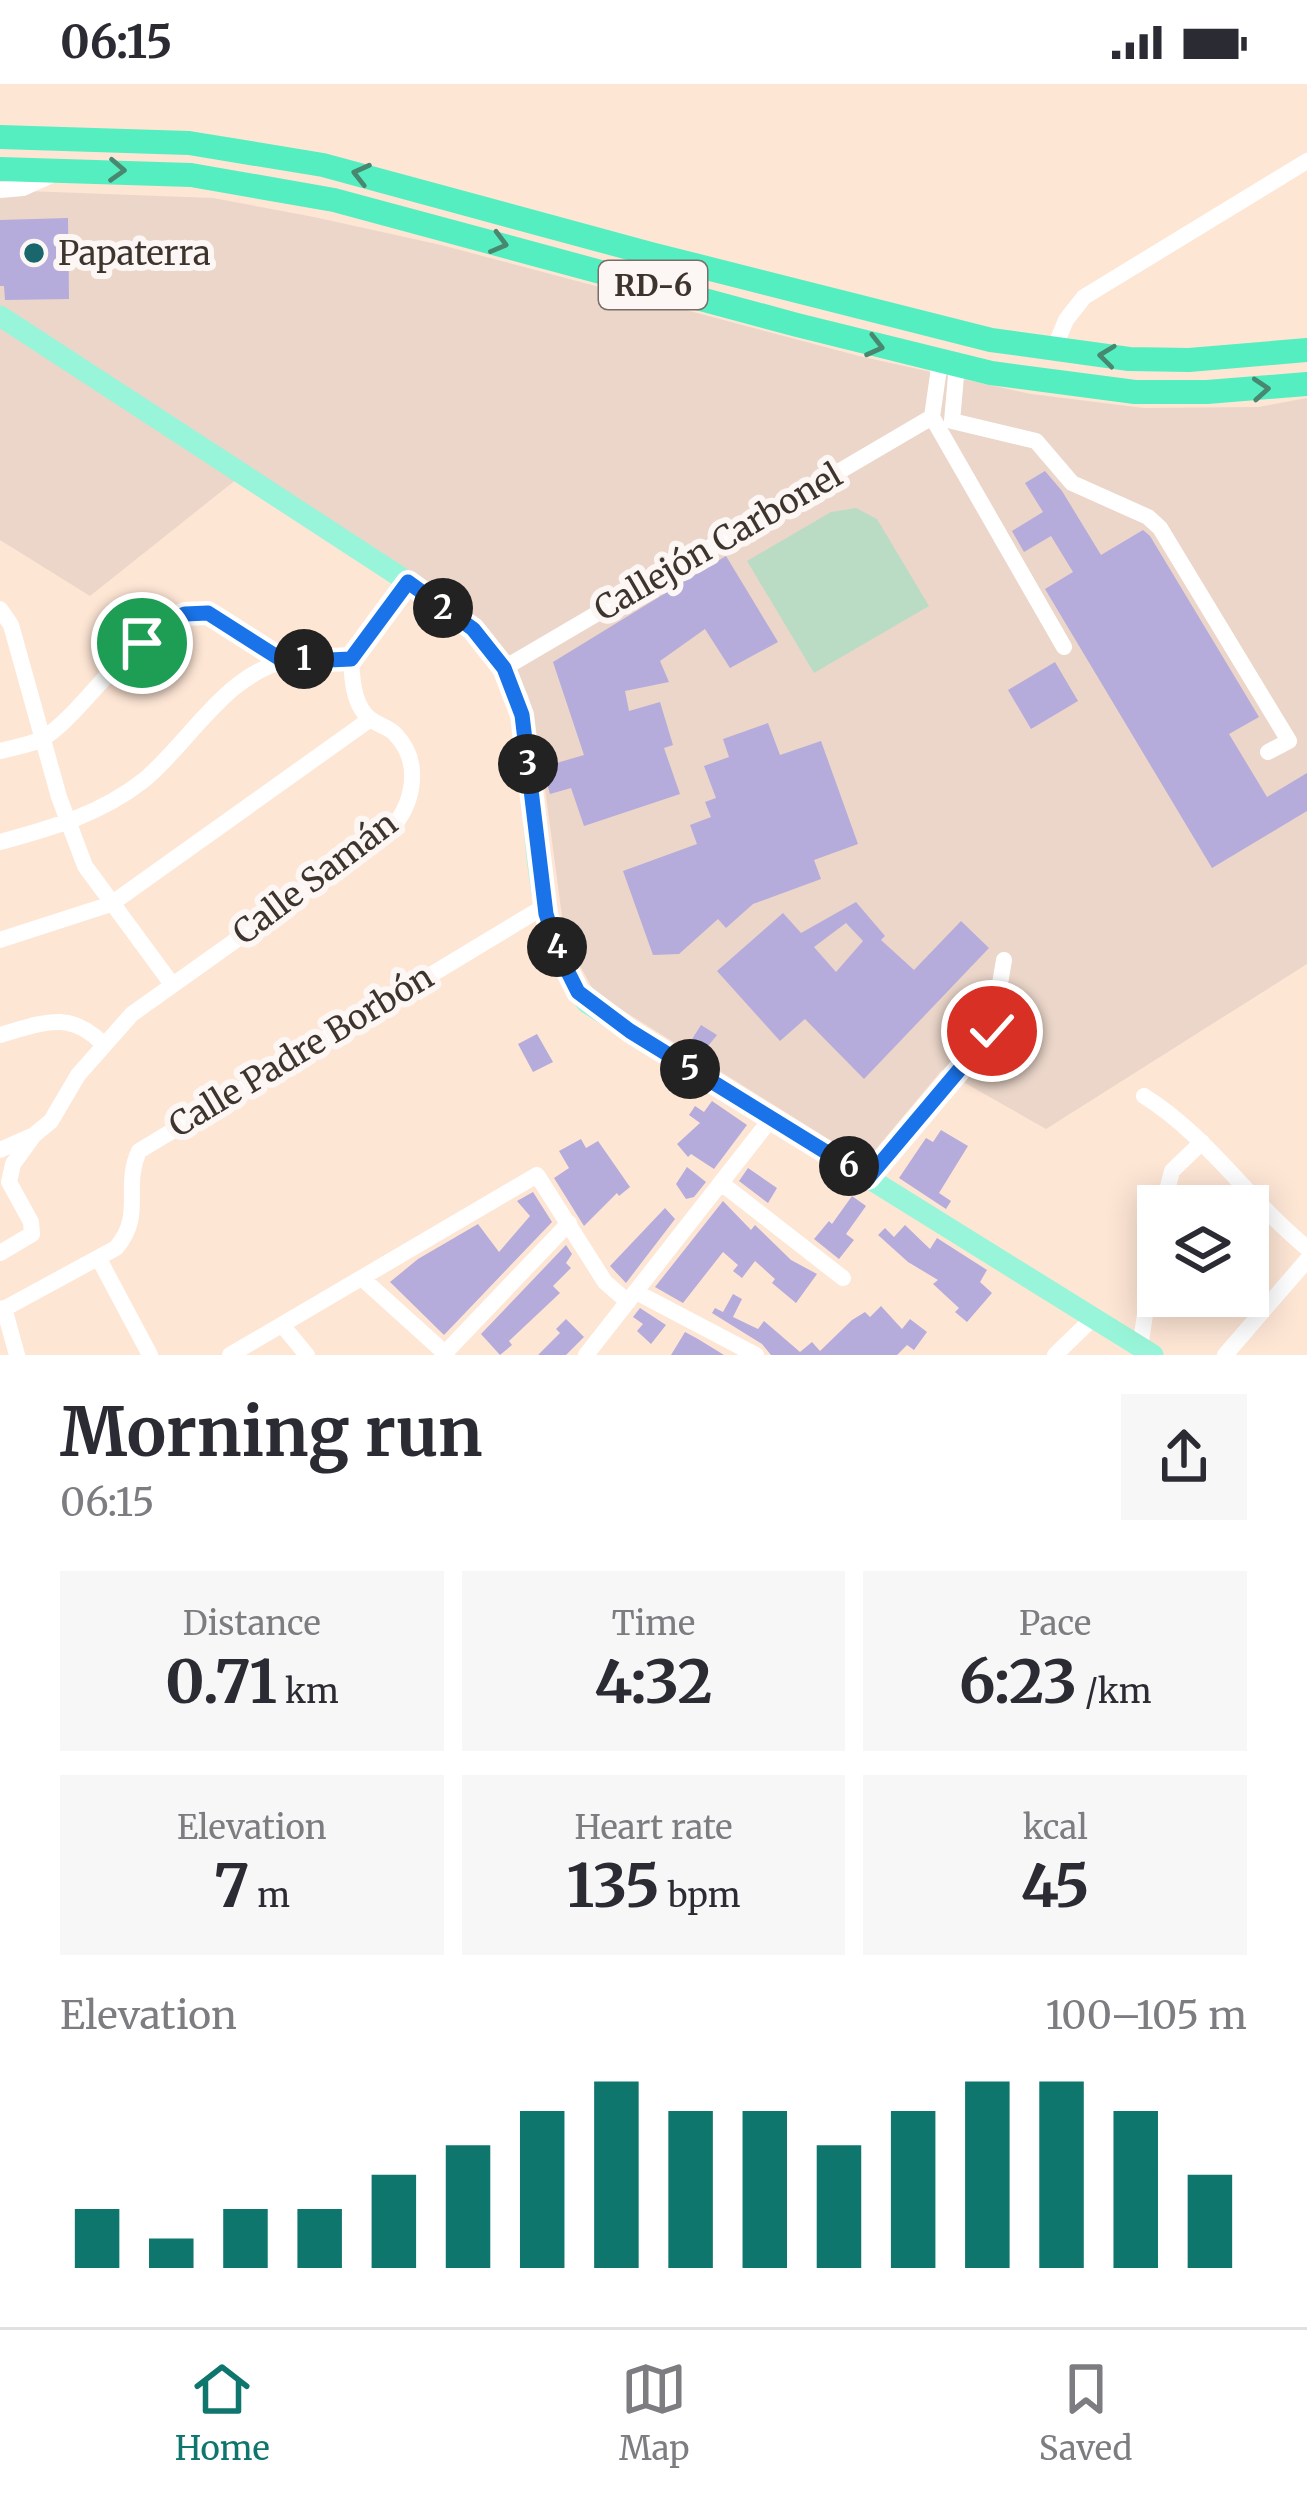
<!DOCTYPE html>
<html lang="en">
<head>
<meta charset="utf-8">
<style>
  body { margin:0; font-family:Merriweather,serif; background:#f7f7f7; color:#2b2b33; height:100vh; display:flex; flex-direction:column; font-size:45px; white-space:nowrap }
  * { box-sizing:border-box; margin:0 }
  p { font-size:39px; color:#7c7c81 }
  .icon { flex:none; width:66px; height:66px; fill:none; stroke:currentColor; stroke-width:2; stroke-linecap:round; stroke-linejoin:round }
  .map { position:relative; height:1271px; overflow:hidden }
  .side { display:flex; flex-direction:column; background:#fff; flex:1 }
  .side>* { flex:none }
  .controls { position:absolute; left:1137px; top:1101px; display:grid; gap:24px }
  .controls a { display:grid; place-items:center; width:132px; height:132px; border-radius:0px; background:#fff; box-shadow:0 6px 30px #0003; font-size:60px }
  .pin { position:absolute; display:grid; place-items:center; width:102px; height:102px; color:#fff; margin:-51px; border:6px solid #fff; border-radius:50%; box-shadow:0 3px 12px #0007 }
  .km { position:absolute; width:60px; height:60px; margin:-30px; border-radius:50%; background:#222; color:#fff; font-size:33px; line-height:60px; text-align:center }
  .round { display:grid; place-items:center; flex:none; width:126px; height:126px; border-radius:0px; background:#f7f7f7 }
  .summary { display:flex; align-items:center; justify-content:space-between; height:204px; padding:0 60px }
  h1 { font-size:66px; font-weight:700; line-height:90px }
  .figures { display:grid; grid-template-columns:repeat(3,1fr); gap:18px; height:204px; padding:12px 60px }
  .figures div { display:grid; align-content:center; border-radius:0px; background:#f7f7f7; text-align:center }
  .figures b { font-size:60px; font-weight:700 }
  .figures small { font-size:33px; font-weight:400 }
  .figures p { font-size:33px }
  .chart { height:336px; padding:24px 60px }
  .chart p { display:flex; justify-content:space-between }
  .chart svg { width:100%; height:216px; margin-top:12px; stroke:#0f766e; stroke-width:6 }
  .status { display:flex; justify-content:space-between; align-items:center; height:84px; padding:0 60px; background:#fff; direction:ltr }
  .status svg { height:33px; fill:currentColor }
  .tabs { display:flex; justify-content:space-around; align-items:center; height:168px; border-top:3px solid #e1e1e2; background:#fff; font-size:33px; color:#7c7c81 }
  .tabs a { display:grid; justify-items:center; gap:6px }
  .tabs .current { color:#0f766e }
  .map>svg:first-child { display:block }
</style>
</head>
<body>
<div class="status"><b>06:15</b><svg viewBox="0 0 49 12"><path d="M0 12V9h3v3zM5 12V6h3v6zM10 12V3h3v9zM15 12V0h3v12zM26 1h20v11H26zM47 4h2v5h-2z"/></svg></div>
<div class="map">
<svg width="1307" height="1271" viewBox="0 0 1307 1271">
  <rect width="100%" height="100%" fill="#fee6d5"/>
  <path fill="#ebd6c9" d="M0,106l213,8 101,19 127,28 418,111 172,38 113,14 114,-1 49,-9v566l-261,165 -104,-59 -77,92 -270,-169 -30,-54 -25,-188 -12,-56 -40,-66 -241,-158 -157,125 -90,-56z"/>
  <path fill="#bbdcc4" d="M856,424l21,11 52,87 -115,67 -67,-112 84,-49z"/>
  <path fill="#b5acdb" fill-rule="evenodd" d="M68,134l1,81 -64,1 -1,-14h-4v-66z
    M1045,387l17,20 39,64 42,-25 7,6 109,181 -30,17 38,63 40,-24v38l-95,57 -167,-279 28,-17 -22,-36 -27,16 -12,-21 31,-19 -18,-29z
    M726,472l52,86 -48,26 -25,-39 -45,32 9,21 -44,9 4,20 31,-9 13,43 -9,3 16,46 -96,32 -13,-38 -21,6 -6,-20 -1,-7 41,-12 -31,-93z
    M1055,578l23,39 -47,28 -23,-39z
    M768,639l12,32 41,-14 37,103 -44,16 7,19 -68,25 -27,24 -8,-9 -39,35 -26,1 -30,-84 74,-27 -7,-19 21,-8 -6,-15 11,-4 -12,-32 25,-9 -6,-18z
    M856,818l29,34 -4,4 33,30 47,-49 28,27 -125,131 -59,-60 -25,22 -63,-70 66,-58 18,20zM846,839l17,18 -27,31 -22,-25z
    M701,941l16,10 -17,21 -13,-9z
    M537,950l16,28 -20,10 -15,-28z
    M712,1017l35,24 -33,44 -23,-15 -3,3 -11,-13 23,-21 -11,-8 6,-9 9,6z
    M941,1046l27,16 -29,47 12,8 -5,8 -47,-31 27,-40 7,4z
    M581,1055l5,9 12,-7 32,46 -11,9 -2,-3 -33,33 -30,-48 15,-10 -10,-17z
    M687,1083l19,15 -12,15 -8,2 -10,-15z
    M748,1084l29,20 -9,15 -29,-22z
    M533,1108l19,30 -108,113 -54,-53 28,-23 60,-35 21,28 31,-36 -13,-15z
    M852,1112l14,10 -20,28 8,6 -15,19 -25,-20 15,-18 3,3z
    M723,1117l28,29 4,-5 36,35 26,14 -21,29 -24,-20 3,-4 -20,-18 -13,17 -9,-7 5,-6 -15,-13 -40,51 -28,-16z
    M665,1124l10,11 -49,64 -16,-17z
    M905,1141l25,24 7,-11 50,32 -7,12 12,11 -25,29 -12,-10 4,-4 -26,-24 5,-4 -30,-18 -30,-27 7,-7 9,9z
    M566,1161l6,9 -6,9 5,5 -18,18 7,7 -51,48 3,4 -12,10 -19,-21z
    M733,1210l9,5 -9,18 25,12 6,-8 36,31 12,-10 8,9 32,-31 13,-8 5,5 11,-11 21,23 8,-10 17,13 -13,18 -7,-5 -10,10h-126l-9,-11 -50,-31 3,-5 8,4z
    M640,1224l26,17 -15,19 -14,-13 6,-7 -10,-7z
    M566,1235l18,18 -18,18h-28l22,-22 -4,-4z
    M685,1248l13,7 26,16h-53z"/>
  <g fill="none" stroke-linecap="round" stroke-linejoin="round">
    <path stroke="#fff" stroke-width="16" d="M0,106l23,-2 33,-15
      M1054,265l12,-29 18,-23 223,-136
      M940,277l-8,56 132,230
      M957,281l-5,56 84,20 36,42 76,34 12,11 129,213 -21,11
      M0,525l11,16 48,172 26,69 86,117
      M504,584l428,-251
      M0,667c14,-4 33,-6 45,-14 43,-27 104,-133 159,-124 21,4 61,36 81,48
      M0,758c52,-14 101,-28 144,-62 45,-37 81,-106 142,-119 20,-4 44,-2 65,-2
      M0,856l111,-36 258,-184
      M0,951c42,-12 70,-26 104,10
      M1144,1012c64,40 105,105 163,152
      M0,1066l34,-15 17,-14 27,-46 54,-61 257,-183c24,-25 34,-67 7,-96 -8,-10 -23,-10 -31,-21 -12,-14 -13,-37 -14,-55l57,-77
      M868,1093l124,-146 12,-71
      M721,1099l122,95
      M1163,1122l9,-35 30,-29
      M0,1169l32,-19 -1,-12 -22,-40 4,-18 21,-29
      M99,1175l51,96
      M364,1196l83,75
      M636,1208l120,63
      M4,1224l13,47
      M0,1227l116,-63c29,-34 6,-60 23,-97l406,-245
      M282,1241l25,30
      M1140,1264l18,-121
      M445,1269l124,-130
      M230,1271l307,-180 68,107 23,20
      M586,1271l184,-235
      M1055,1271l37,-36
      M1225,1271l82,-95"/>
    <path stroke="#99f5d9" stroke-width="21" d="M0,232l408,266c34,25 73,48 95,85 18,30 21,65 25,98 10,77 6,175 59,238l566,352"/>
    <path stroke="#55eec0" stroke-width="24" d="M0,53l189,6 134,22 328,89 340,86 138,19 60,1 118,-10
      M0,85l191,6 143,25 463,125 194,48 144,19h72l100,-8"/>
  </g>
  <defs><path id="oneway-chevron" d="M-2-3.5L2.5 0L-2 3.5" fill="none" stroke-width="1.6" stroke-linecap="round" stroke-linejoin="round" transform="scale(3)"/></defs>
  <g stroke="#488870">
    <use href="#oneway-chevron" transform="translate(117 86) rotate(3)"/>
    <use href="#oneway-chevron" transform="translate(361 90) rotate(-166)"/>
    <use href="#oneway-chevron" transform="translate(499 159) rotate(15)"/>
    <use href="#oneway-chevron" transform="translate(875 262) rotate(14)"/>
    <use href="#oneway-chevron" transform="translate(1107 272) rotate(-173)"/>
    <use href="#oneway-chevron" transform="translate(1261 305) rotate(-4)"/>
  </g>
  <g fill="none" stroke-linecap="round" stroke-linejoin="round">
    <g stroke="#fff" stroke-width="24">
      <path id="route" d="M142,559l26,-22 17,-7 23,-1 77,49 66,-3 57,-77 65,47 31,39 18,47 24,199 14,42 18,36 52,39 238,147 124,-147"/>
    </g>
    <use href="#route" stroke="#1a73e8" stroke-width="15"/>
  </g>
  <circle fill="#19676c" stroke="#fcf7f4" stroke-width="4.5" cx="34" cy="169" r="12"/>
  <g text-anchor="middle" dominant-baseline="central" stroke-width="12" stroke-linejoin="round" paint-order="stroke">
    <rect fill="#fcf7f4" stroke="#776e69" stroke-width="3" x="599" y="177" width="108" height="48" rx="9"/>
    <g font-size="30" font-weight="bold" fill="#3e342e">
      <text x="653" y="201">RD-6</text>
    </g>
    <g font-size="33" fill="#3e342e" stroke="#fcf7f4" text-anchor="start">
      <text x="58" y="169">Papaterra</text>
    </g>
    <g font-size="33" fill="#3e342e" stroke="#fcf7f4">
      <text transform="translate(718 458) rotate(-30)">Callejón Carbonel</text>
      <text transform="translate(315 794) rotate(-37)">Calle Samán</text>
      <text transform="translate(301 967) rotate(-31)">Calle Padre Borbón</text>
    </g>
  </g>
</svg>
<div class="controls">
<a><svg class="icon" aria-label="layers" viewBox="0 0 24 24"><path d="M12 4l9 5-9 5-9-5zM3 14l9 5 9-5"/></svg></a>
</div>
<div class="pin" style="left:142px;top:559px;background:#1e9e55"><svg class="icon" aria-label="arrive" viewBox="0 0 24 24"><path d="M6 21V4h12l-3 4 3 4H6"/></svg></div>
<div class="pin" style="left:992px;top:947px;background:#d93025"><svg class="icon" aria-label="check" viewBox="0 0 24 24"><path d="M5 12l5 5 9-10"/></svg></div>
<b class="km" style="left:304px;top:575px">1</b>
<b class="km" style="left:443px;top:524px">2</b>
<b class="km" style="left:528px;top:680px">3</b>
<b class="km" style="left:557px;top:863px">4</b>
<b class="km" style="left:690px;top:985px">5</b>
<b class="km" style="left:849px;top:1082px">6</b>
</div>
<section class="side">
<div class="summary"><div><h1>Morning run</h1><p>06:15</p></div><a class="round"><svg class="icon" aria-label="share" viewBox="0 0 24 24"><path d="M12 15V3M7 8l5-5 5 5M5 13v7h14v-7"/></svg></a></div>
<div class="figures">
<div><p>Distance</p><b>0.71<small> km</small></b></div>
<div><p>Time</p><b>4:32</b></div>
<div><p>Pace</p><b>6:23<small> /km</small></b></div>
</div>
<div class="figures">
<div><p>Elevation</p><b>7<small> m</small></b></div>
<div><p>Heart rate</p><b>135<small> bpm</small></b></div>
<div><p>kcal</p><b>45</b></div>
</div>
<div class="chart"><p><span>Elevation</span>100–105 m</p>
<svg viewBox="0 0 160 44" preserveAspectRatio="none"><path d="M5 44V32M15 44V38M25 44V32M35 44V32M45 44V25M55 44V19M65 44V12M75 44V6M85 44V12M95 44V12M105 44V19M115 44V12M125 44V6M135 44V6M145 44V12M155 44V25"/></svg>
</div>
</section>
<nav class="tabs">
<a class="current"><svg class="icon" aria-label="home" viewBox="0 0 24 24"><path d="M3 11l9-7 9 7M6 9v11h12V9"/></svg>Home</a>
<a><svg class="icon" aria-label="map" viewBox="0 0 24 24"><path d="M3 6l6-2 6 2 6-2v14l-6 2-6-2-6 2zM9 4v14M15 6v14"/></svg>Map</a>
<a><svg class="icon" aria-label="saved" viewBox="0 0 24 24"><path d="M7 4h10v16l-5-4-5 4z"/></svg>Saved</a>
</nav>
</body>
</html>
